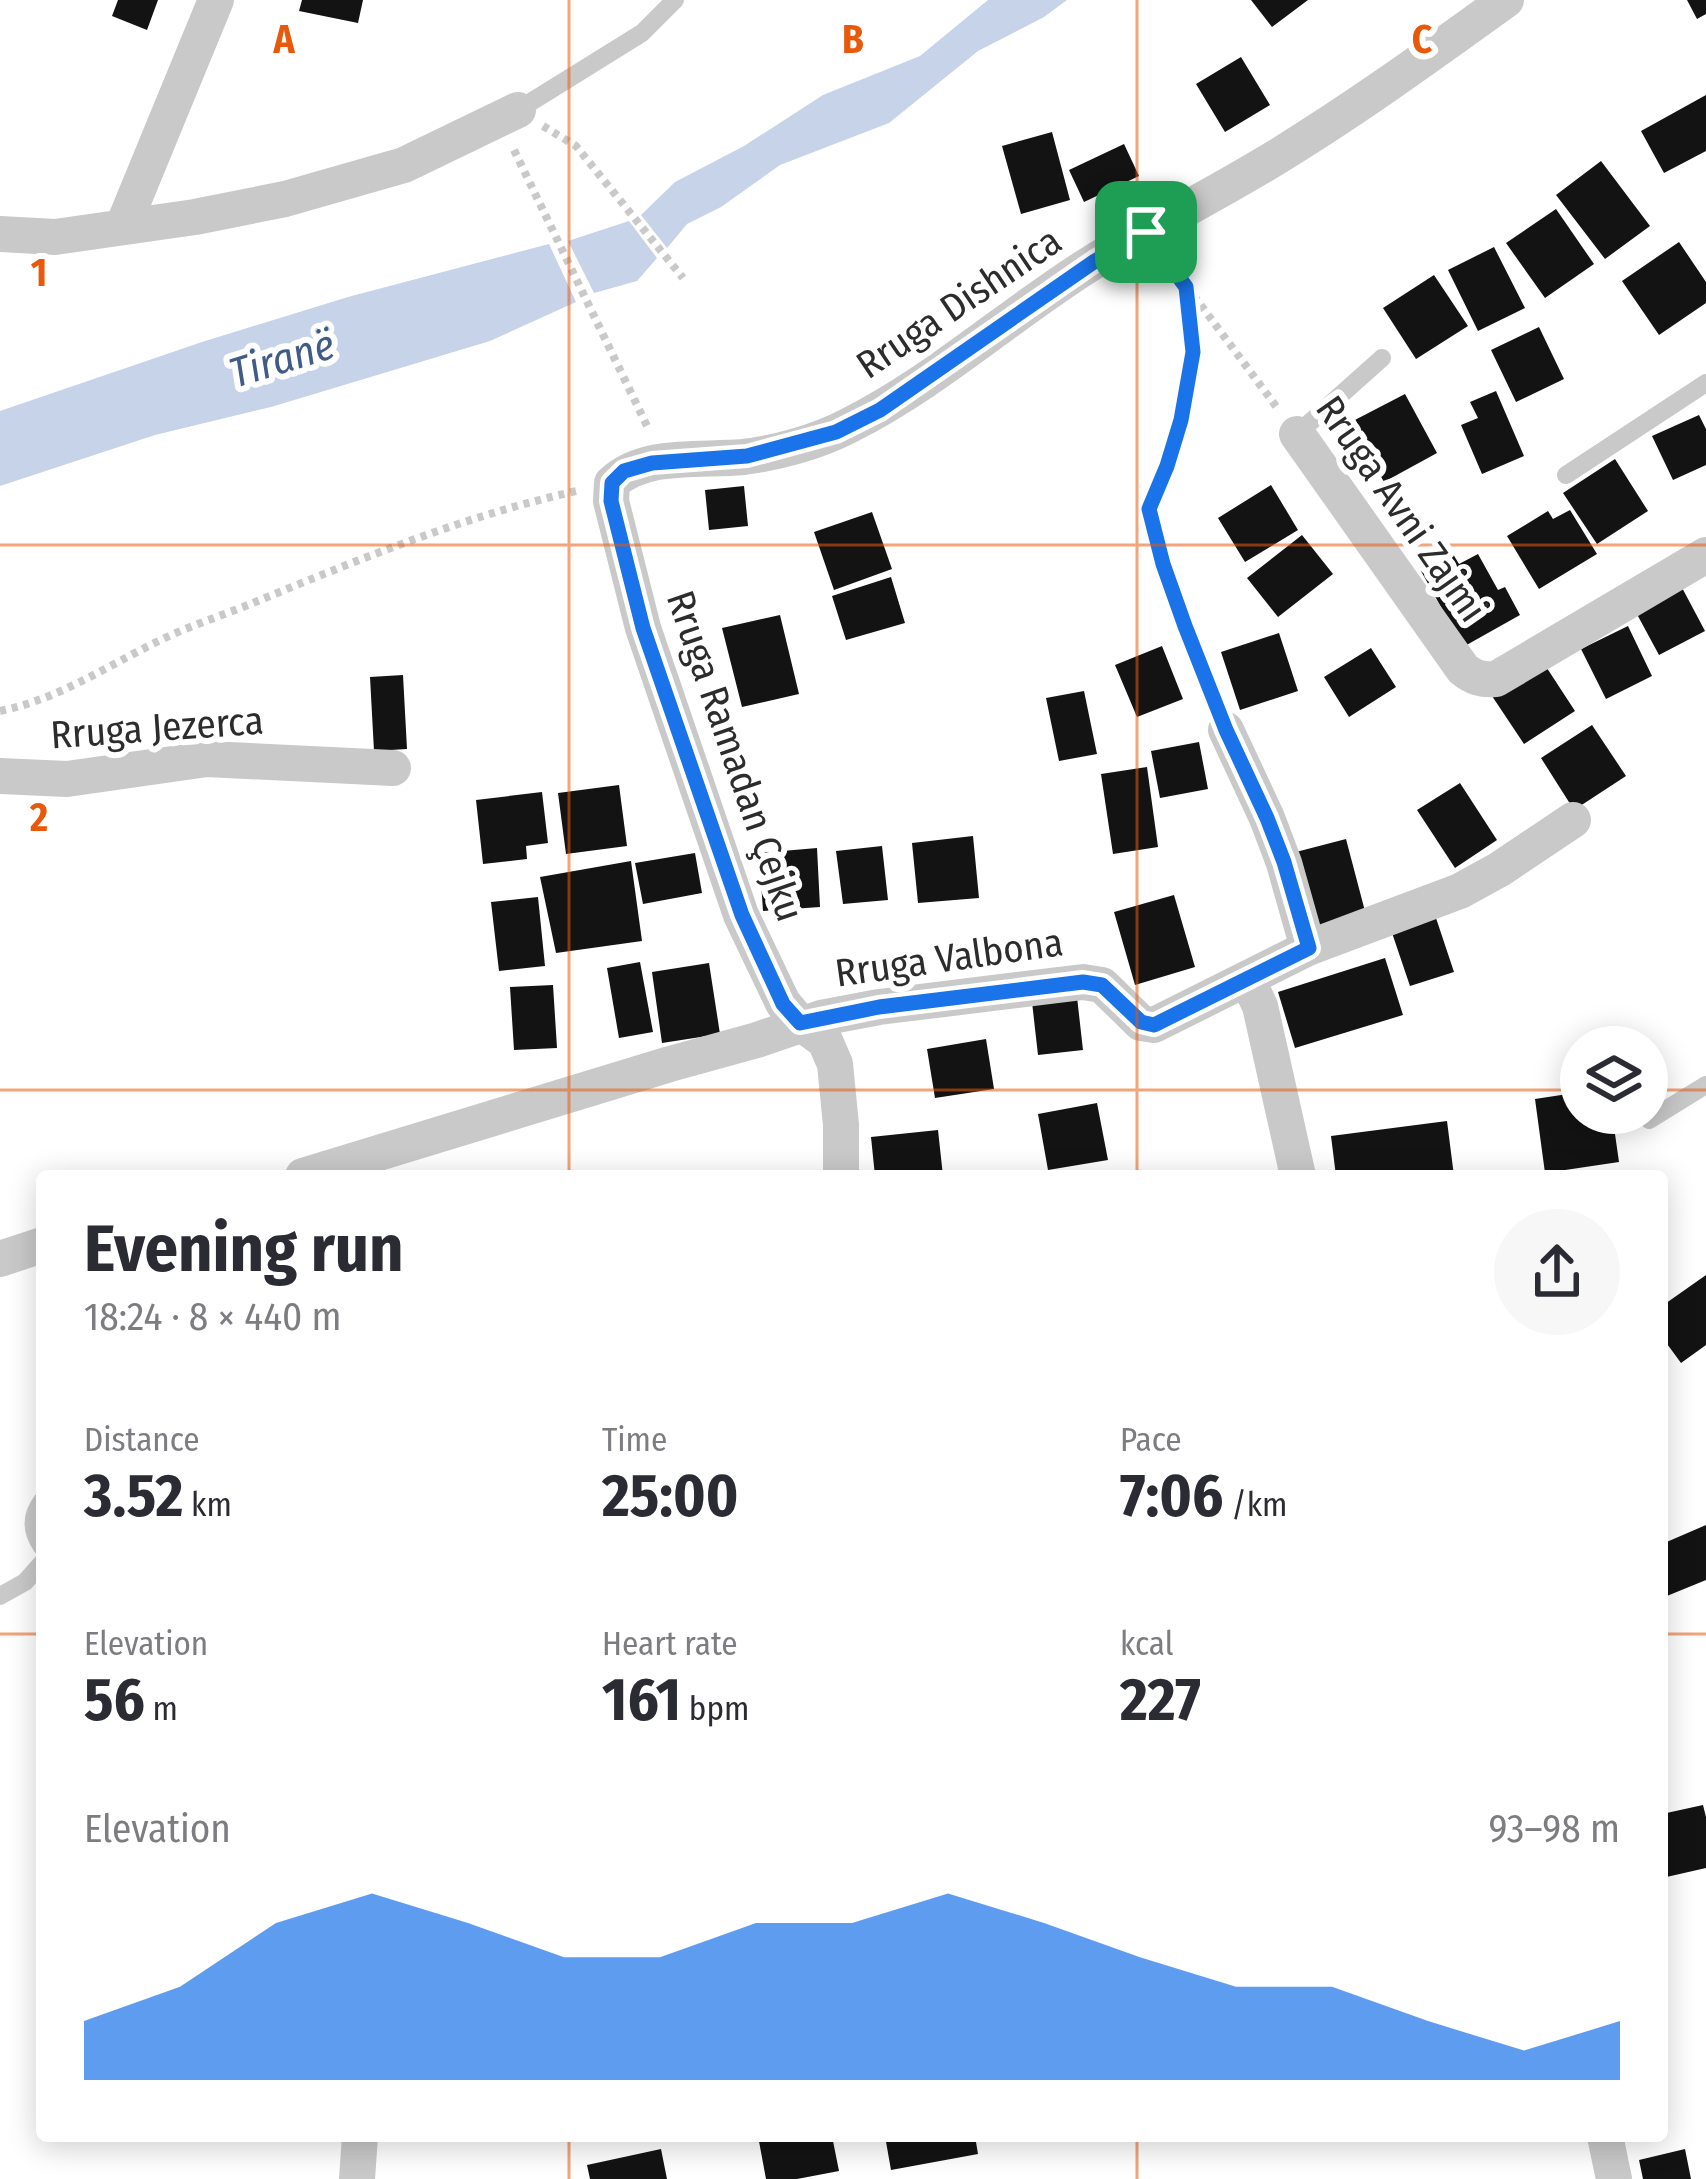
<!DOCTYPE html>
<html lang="en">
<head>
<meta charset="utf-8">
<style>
  body { margin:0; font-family:"Fira Sans Condensed",sans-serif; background:#f7f7f7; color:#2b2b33; height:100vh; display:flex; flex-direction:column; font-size:45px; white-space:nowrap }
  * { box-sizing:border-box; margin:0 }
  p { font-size:39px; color:#7c7c81 }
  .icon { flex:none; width:66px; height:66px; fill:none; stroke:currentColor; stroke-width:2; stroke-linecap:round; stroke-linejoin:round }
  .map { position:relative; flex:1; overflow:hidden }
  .side { position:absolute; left:36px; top:1170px; width:1632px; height:972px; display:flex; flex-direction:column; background:#fff; border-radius:12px; box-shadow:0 6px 30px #0003 }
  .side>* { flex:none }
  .tools { position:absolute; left:1560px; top:1026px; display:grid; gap:24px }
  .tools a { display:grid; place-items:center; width:108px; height:108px; border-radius:50%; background:#fff; box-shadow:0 6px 30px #0003; font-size:60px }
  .pin { position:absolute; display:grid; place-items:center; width:102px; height:102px; color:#fff; margin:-51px; border-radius:24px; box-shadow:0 6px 18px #0006 }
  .round { display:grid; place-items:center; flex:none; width:126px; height:126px; border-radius:63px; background:#f7f7f7 }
  .summary { display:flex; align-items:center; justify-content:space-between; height:204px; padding:0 48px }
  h1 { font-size:66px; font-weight:700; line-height:90px }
  .figures { display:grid; grid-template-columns:repeat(3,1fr); gap:18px; height:204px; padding:12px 48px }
  .figures div { display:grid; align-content:center }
  .figures b { font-size:60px; font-weight:700 }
  .figures small { font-size:33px; font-weight:400 }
  .figures p { font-size:33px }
  .chart { height:336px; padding:24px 48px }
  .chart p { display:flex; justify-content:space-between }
  .chart svg { width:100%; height:216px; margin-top:12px; fill:#1a73e8; opacity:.7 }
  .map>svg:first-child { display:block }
</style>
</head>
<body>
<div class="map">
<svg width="1706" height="2179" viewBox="0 0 1706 2179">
  <rect width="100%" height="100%" fill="#fff"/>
  <path fill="#c6d3e8" d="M988,0h79l-23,17 -66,34 -89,72 -109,42 -59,42 -34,17 -20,24 -26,-33 34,-33 69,-36 79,-51 97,-39z
    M629,221l28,37 -20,23 -43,12 -26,-52z
    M549,244l27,58 -86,39 -219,66 -116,28 -155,51v-75l202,-69 146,-45z"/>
  <path fill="#131313" d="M118,0h40l-11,30 -35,-14z
    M302,0h61l-5,23 -59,-12z
    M1251,0h57l-36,27z
    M1687,0h19v14l-9,5z
    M1241,57l29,48 -45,27 -29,-48z
    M1706,95v56l-42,22 -23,-42z
    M1052,132l18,68 -49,14 -19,-68z
    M1124,144l15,32 -55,26 -15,-32z
    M1601,161l49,65 -45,33 -49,-64z
    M1556,209l38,55 -49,34 -39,-55z
    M1679,242l27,40v21l-47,32 -37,-54z
    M1494,247l31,61 -47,23 -30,-61z
    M1434,275l34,51 -52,33 -33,-51z
    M1539,327l25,52 -48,23 -25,-52z
    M1496,391l28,65 -42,18 -21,-49 17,-7 -8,-16z
    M1405,394l32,59 -53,29 -33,-60z
    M1699,415l7,14v36l-33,15 -21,-44z
    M1615,459l33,52 -51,33 -34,-51z
    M1271,485l27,45 -53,32 -27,-44z
    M744,486l4,40 -39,4 -4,-40z
    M1570,510l27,44 -58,35 -32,-53 41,-25 5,8z
    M872,512l20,57 -58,21 -20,-58z
    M1302,535l31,39 -55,43 -31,-39z
    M1453,554l6,10 19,-10 20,36 7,-3 15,28 -57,32 -42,-76z
    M891,577l14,46 -59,17 -14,-44z
    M1679,582l26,49 -46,24 -27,-50z
    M780,615l19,79 -57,13 -20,-79z
    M1628,626l24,50 -46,23 -25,-50z
    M1279,633l19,58 -58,19 -19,-58z
    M1162,646l21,53 -46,18 -22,-52z
    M1371,648l25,39 -47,30 -25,-40z
    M1541,659l34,52 -51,33 -34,-51z
    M403,675l4,74 -33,2 -4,-74z
    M1084,691l13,63 -38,7 -13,-63z
    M1592,725l34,51 -52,34 -33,-52z
    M1199,742l9,47 -48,9 -9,-47z
    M1147,767l11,80 -45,7 -12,-80z
    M1460,783l37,57 -42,28 -38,-58z
    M619,785l8,61 -61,8 -8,-61z
    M542,792l6,51 -22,3 1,13 -44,5 -7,-64z
    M973,836l6,62 -61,5 -6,-60z
    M1346,839l20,76 -50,13 -20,-76z
    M882,846l6,54 -45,4 -7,-53z
    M817,848l3,59 -57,4 -4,-58z
    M695,853l7,40 -59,11 -8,-41z
    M631,861l11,80 -86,12 -16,-76z
    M1174,895l21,72 -60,18 -21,-73z
    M538,897l7,69 -46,5 -8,-69z
    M1433,909l21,63 -44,14 -21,-62z
    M1385,958l18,57 -108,33 -17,-56z
    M640,962l13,70 -34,6 -12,-70z
    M709,963l11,71 -58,9 -10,-71z
    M553,985l4,63 -43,2 -4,-63z
    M1077,997l6,53 -45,5 -6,-53z
    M986,1039l8,50 -59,9 -8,-49z
    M1581,1092v21h31l7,49 -74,11 -10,-74z
    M1097,1103l11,57 -60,10 -10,-56z
    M1447,1121l7,55h-118l-5,-40z
    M938,1130l5,46h-68l-4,-39z
    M1706,1275v70l-25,18 -19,-26v-31z
    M1706,1525v55l-44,18v-54z
    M1703,1805l3,12v51l-44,10v-64z
    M758,2136h74l7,35 -42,8h-31z
    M885,2136h90l3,18 -87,16z
    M661,2149l6,30h-77l-3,-14z
    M1685,2149l6,30h-48l-4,-19z"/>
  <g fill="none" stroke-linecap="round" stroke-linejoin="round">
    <path stroke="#c9c9c9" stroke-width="8" stroke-dasharray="6 6" stroke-linecap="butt" d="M543,126l33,20 107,132
      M514,150l134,278
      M1165,257l113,152
      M1157,539l-8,-30 18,-43 14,-46 12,-68 -6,-65
      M0,711c63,-13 109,-47 167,-74 30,-14 63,-24 93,-37 105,-43 210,-86 321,-110"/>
    <path stroke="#c9c9c9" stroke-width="18" d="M518,110l124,-77 33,-33
      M1297,434l85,-76
      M1566,475l140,-92
      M1163,564l63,166
      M1649,1120l57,-35
      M42,1501c-12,16 -11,30 0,46
      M0,1596l25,-14 17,-19"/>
    <path stroke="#c9c9c9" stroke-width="36" d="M123,226l93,-226
      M0,234l55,3 140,-20 90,-18 119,-34 114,-55
      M1297,434l166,235c11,9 19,11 33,10l210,-124
      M1226,730l41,88 17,45 24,85
      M0,776l67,3 140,-20 186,9
      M1247,979l13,27 38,170
      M303,1176l367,-112 87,-24 64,-22 58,-11 204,-25 19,3 39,38 13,2 154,-77 152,-57 40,-22 73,-49
      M841,1176v-51l-6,-61 -10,-23 -25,-18 -17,-20 -42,-88 -98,-287 -32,-127 1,-18c33,-31 89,-22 131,-26 34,-4 74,-15 105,-31 90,-45 165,-115 250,-167 55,-33 112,-62 167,-95 83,-50 162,-107 241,-164
      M0,1259l42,-14
      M1605,2136l9,43
      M357,2179l3,-43"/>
  </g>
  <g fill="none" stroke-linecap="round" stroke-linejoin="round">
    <g stroke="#fff" stroke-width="24">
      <path id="route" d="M1146,232l40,55 7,65 -12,68 -14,46 -18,43 14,55 22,62 41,104 41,88 17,44 25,86 -155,77 -13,-3 -39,-37 -19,-3 -204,25 -79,16 -17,-19 -41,-89 -99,-287 -32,-127 1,-18 12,-12 28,-8 95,-7 89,-24 44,-22 215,-149z"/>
    </g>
    <use href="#route" stroke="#1a73e8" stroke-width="15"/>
  </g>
  <path fill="none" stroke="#e8590c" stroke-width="3" stroke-opacity="0.55" d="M569,0v1176M1137,0v1176M0,545h1706M0,1090h1581M1647,1090h59M0,1634h42M1662,1634h44M569,2136v43M1137,2136v43"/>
  <g text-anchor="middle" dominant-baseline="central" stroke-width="12" stroke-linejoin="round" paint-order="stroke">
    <g font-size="39" fill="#2c2c2c" stroke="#fff">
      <text transform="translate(959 303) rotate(-34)">Rruga Dishnica</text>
      <text transform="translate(1401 509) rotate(55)">Rruga Avni Zajmi</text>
      <text transform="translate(157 728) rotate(-4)">Rruga Jezerca</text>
      <text transform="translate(735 756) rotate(71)">Rruga Ramadan Çejku</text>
      <text transform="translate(949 958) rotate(-8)">Rruga Valbona</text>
    </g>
    <g font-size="42" font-style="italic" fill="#3f5b88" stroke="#fff">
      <text transform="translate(282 359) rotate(-17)">Tiranë</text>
    </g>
  </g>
  <g font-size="39" text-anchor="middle" font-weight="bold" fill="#e8590c" stroke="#fff" stroke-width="12" stroke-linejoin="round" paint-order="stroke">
    <text x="284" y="53">A</text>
    <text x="853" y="53">B</text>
    <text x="1422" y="53">C</text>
    <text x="39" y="286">1</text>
    <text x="39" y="831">2</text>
  </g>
</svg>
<div class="tools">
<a><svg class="icon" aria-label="layers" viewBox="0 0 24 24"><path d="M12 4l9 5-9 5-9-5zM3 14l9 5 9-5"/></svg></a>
</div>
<div class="pin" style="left:1146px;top:232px;background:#1e9e55"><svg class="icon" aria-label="arrive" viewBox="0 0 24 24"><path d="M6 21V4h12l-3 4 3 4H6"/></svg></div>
<section class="side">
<div class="summary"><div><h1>Evening run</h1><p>18:24 · 8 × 440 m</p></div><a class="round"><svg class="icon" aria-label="share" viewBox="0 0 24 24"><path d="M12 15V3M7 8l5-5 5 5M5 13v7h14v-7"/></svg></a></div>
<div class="figures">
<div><p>Distance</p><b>3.52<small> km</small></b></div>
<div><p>Time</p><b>25:00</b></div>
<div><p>Pace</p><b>7:06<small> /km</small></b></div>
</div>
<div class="figures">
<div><p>Elevation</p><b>56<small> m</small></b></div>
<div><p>Heart rate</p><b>161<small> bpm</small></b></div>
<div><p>kcal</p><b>227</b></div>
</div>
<div class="chart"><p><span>Elevation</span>93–98 m</p>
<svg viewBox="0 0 160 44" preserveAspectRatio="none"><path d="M0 44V32L10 25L20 12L30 6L40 12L50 19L60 19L70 12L80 12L90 6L100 12L110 19L120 25L130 25L140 32L150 38L160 32V44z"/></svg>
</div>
</section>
</div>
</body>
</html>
